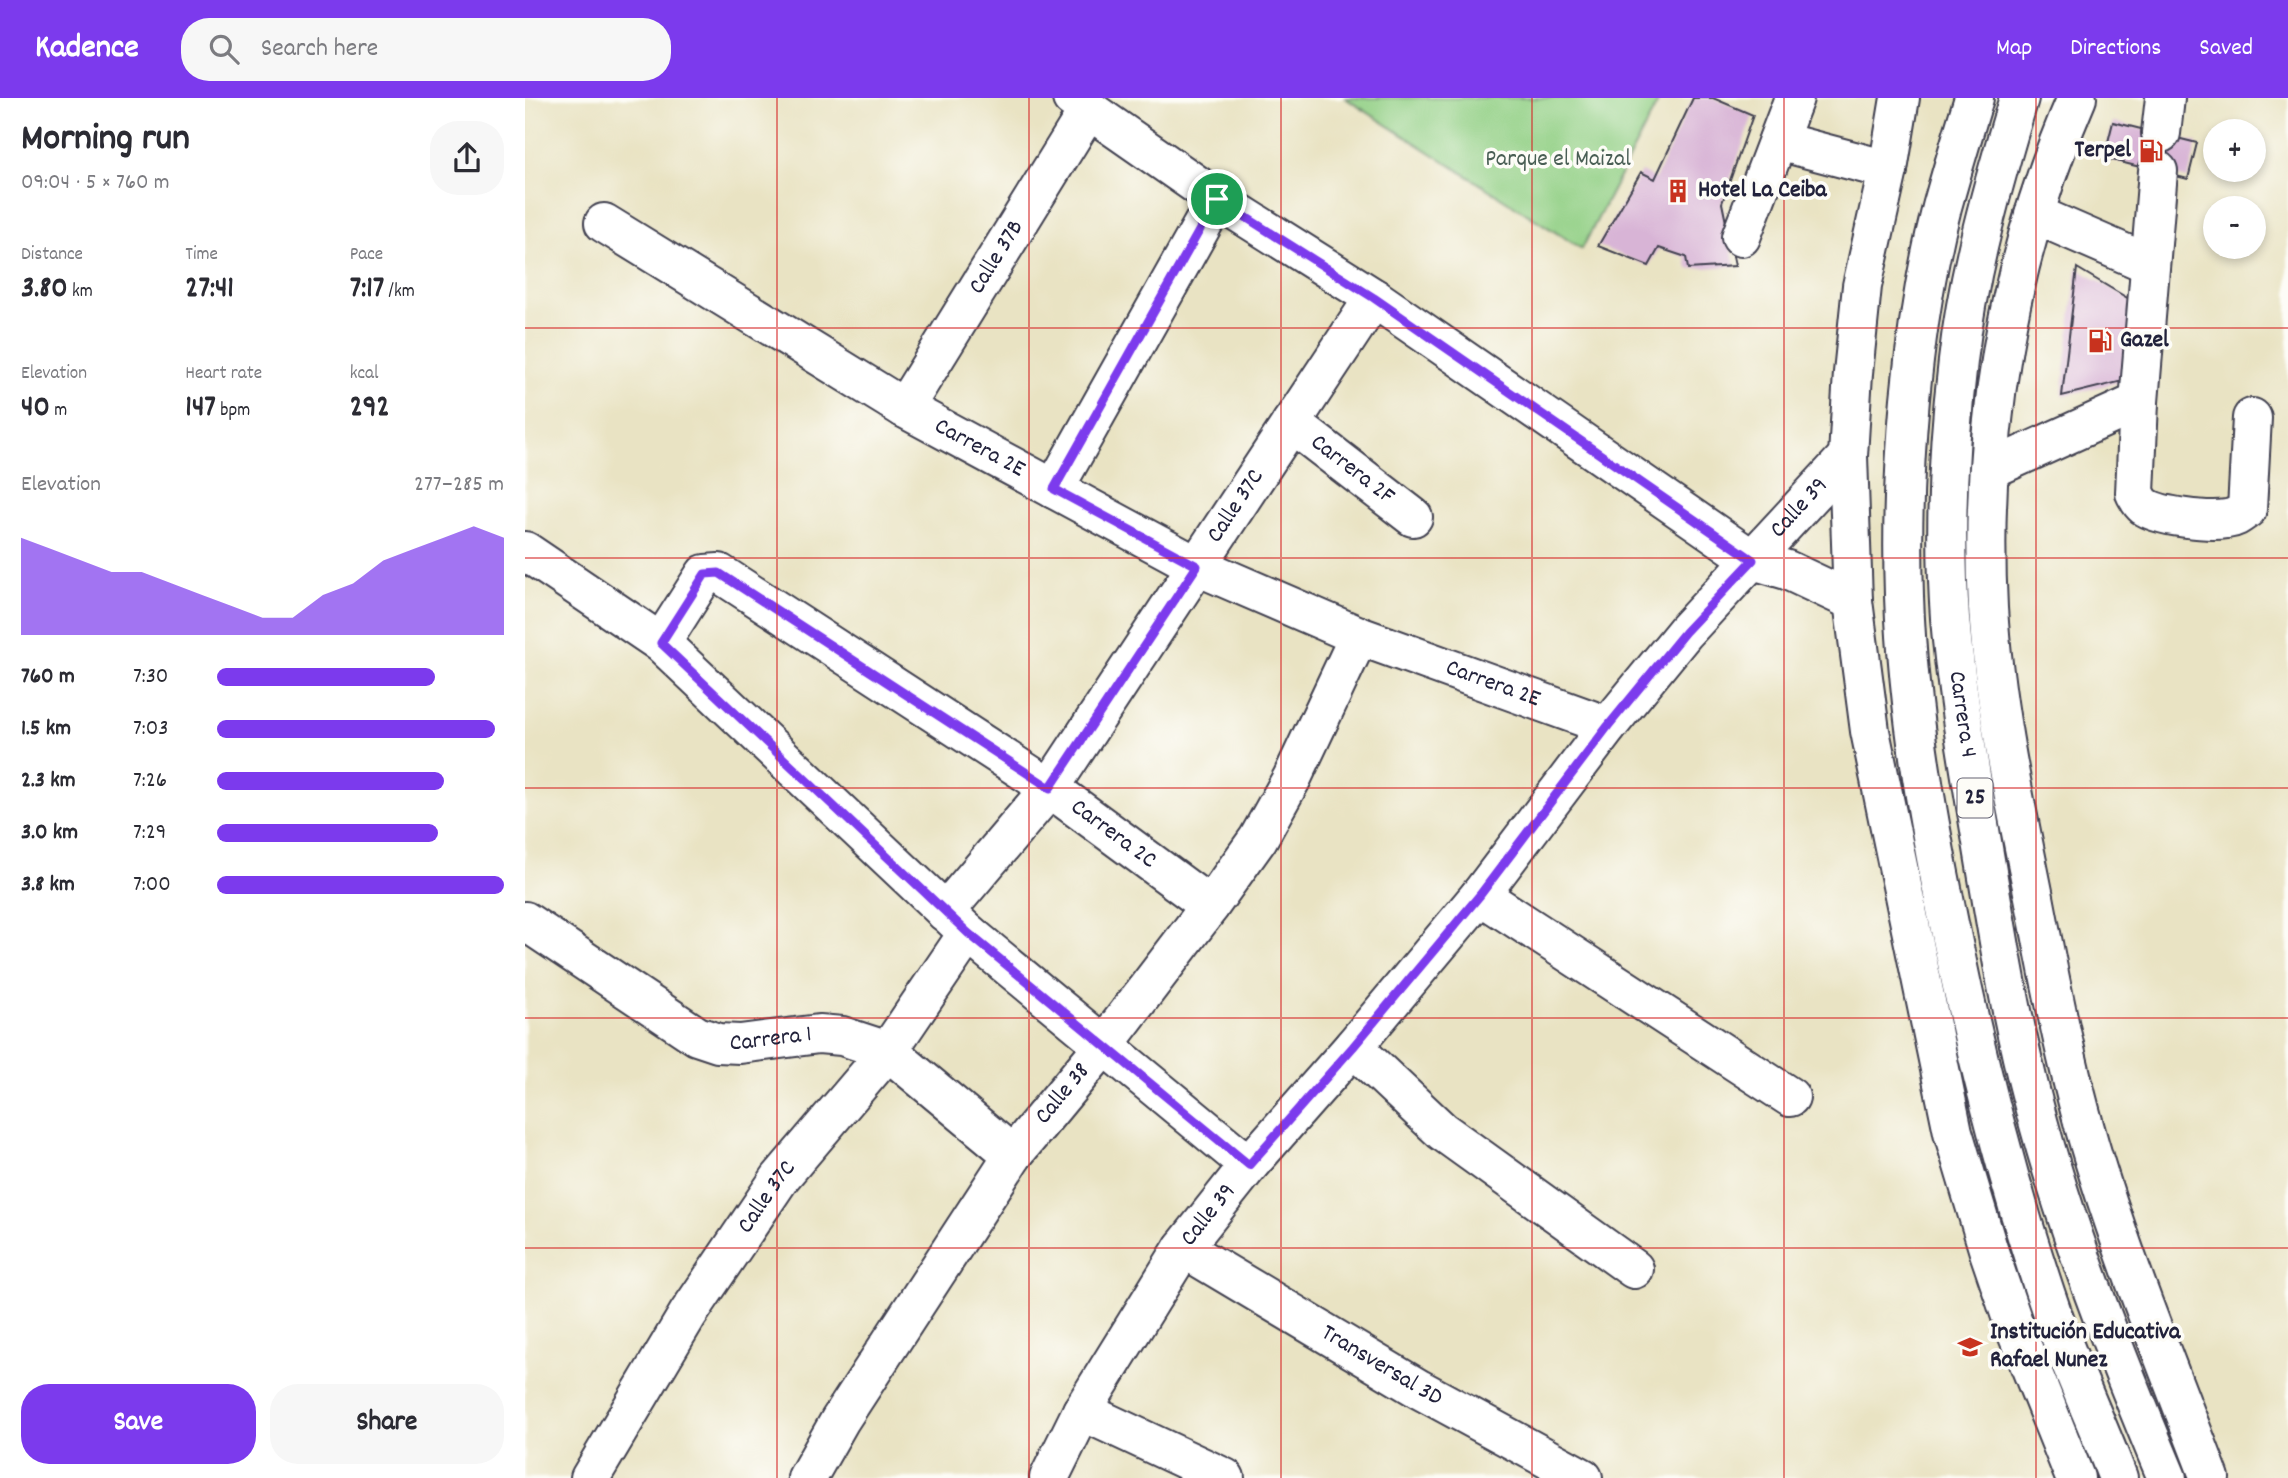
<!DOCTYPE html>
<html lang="en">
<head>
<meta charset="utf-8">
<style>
  body { margin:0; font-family:Dekko,sans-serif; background:#f7f7f7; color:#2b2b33; height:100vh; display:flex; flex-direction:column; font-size:26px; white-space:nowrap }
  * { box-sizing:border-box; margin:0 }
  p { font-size:23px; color:#7c7c81 }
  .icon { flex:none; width:38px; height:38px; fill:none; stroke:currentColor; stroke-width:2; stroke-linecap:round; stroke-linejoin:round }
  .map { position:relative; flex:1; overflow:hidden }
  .side { display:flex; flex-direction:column; background:#fff; width:525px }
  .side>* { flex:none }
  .buttons { position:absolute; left:1678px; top:21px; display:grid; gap:14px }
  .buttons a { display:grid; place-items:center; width:63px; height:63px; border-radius:50%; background:#fff; box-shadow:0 4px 10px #0003; font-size:35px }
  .pin { position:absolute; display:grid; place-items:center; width:60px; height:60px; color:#fff; margin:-30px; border:4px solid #fff; border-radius:50%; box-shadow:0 2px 7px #0007 }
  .round { display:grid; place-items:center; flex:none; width:74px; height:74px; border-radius:28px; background:#f7f7f7 }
  .summary { display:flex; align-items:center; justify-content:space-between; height:119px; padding:0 21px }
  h1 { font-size:38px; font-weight:800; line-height:52px }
  .stats { display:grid; grid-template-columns:repeat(3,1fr); gap:10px; height:119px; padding:7px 21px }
  .stats div { display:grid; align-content:center }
  .stats b { font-size:30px; font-weight:800 }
  .stats small { font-size:19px; font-weight:400 }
  .stats p { font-size:19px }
  .chart { height:196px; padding:14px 21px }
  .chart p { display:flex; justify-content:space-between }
  .chart svg { width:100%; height:126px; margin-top:7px; fill:#7c3aed; opacity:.7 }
  .primary-button { display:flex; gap:14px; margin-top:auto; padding:14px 21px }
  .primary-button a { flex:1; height:80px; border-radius:28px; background:#7c3aed; color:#fff; font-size:28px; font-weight:800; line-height:80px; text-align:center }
  .primary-button a+a { background:#f7f7f7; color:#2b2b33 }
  ul { padding:0 21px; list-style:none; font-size:23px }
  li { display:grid; grid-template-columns:112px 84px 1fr; align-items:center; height:52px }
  li i { height:18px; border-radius:9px; background:#7c3aed }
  header { display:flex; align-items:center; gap:42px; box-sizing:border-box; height:98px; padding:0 35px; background:#7c3aed; color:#fff }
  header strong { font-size:33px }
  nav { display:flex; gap:38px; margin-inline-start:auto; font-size:24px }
  .search { width:490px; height:63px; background:#f7f7f7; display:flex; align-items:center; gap:18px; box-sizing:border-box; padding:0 24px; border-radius:28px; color:#7c7c81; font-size:26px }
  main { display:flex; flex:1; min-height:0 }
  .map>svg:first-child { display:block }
</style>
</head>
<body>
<header>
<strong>Kadence</strong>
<div class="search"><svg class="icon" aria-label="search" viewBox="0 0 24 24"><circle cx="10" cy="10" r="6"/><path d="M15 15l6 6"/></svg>Search here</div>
<nav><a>Map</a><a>Directions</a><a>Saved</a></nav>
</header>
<main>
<section class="side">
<div class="summary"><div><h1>Morning run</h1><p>09:04 · 5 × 760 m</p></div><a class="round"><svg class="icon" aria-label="share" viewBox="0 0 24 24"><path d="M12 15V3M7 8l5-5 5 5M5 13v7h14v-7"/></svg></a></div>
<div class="stats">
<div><p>Distance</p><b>3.80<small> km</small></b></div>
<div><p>Time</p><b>27:41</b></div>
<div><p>Pace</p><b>7:17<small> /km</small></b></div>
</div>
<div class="stats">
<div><p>Elevation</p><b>40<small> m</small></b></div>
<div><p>Heart rate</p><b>147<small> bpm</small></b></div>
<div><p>kcal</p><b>292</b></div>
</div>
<div class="chart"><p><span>Elevation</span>277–285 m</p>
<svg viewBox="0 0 160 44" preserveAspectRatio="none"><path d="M0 44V10L10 14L20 18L30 22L40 22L50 26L60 30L70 34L80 38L90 38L100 30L110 26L120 18L130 14L140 10L150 6L160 10V44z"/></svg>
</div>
<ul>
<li><b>760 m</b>7:30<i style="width:76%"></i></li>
<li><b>1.5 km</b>7:03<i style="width:97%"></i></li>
<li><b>2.3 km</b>7:26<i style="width:79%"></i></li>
<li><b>3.0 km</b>7:29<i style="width:77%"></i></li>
<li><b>3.8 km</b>7:00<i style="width:100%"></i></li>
</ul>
<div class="primary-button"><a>Save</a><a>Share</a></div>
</section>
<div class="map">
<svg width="1763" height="1380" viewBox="0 0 1763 1380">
  <rect width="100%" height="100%" fill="#fdfcf7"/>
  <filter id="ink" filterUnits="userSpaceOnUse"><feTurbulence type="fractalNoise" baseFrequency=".0143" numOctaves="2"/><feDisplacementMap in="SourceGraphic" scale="14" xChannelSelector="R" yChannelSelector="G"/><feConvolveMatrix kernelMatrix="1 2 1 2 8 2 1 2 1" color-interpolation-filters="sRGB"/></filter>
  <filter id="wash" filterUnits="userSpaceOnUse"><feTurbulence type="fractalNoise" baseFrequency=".00686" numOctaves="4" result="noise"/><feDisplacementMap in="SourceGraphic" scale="28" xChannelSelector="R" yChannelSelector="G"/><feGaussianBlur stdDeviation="1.57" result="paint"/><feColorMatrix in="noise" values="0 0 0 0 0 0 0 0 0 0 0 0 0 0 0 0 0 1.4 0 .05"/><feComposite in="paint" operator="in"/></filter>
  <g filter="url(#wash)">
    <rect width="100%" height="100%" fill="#e9e3c3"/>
    <path fill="#93d086" stroke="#5a7960" stroke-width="2" d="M820,0h315l-78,151z"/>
    <g id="blocks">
      <path fill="#d8b4d6" d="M1168,0h20l40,17 -31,88 13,63 -47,3 -2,-12 -27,-9 -10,18 -51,-20 43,-74 14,7z
        M1588,24l84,21 -9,36 -84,-21z
        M1552,170l57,34 -7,78 -65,16z"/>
    </g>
  </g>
  <g filter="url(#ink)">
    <use href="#blocks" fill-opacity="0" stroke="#403f4f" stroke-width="2"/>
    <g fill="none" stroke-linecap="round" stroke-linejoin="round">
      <g stroke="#403f4f" stroke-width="42">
        <g id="minor">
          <path d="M547,0l145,101 157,99 379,262 34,10 66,31"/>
          <path d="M1636,35l4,-35"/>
          <path d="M1253,43l110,29"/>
          <path d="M1509,116l115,50"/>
          <path id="s1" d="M79,125l300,185 293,158 162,70 249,90"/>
          <path d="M1216,139l53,-139"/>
          <path d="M1614,304l-4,91c3,5 5,10 9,13 15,11 65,16 83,13 9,-1 13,-5 20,-10l5,-91"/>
          <path id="s2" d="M379,310l185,-299"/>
          <path id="s3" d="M766,325l122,94"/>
          <path d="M1464,372l150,-68 19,-231"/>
          <path d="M529,391l163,-290"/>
          <path d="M0,453l136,92 307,290 281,232"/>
          <path id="s4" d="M136,545l44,-69 14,-1 331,215 160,118"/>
          <path d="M955,797l310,202"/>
          <path id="s5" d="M420,814l105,-124 324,-490"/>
          <path id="s6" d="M0,823l172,115 21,7 22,1 79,-10 23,2 46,15 125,104"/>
          <path d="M828,949l89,84 192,138"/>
          <path id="s7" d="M658,1150l236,141 164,89"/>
          <path d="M557,1313l143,67"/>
          <path id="s8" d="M65,1380l98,-164 92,-136 108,-127 80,-118"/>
          <path id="s9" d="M282,1380l33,-58 173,-265 91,-110 106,-139 48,-67 34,-61 67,-142"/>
          <path id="s10" d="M524,1380l33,-67 101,-163 66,-83 104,-118 127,-152 128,-169 77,-94 163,-176"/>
        </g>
      </g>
      <g stroke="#403f4f" stroke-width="42">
        <g id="highway">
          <path d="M1375,0l-12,72 -26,116 -9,87 -5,83 5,145 17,130 83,401 36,120 27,79 59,147"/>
          <path d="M1449,0c-11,36 -22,73 -32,109 -31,120 -42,266 -38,389 4,119 26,237 50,352 26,126 58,250 100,371 19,54 44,106 64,159"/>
          <path id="s11" d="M1494,0c-26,86 -51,174 -61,263 -10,85 -14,172 -8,257 6,73 19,146 31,218 15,89 29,179 52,266 33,128 83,254 134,376"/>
          <path d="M1552,0c-70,160 -98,336 -89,510 6,97 27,194 46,289 18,94 36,188 65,279 32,102 73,202 111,302"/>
        </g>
      </g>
      <use href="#minor" stroke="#fff" stroke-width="38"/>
      <use href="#highway" stroke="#fff" stroke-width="38"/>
    </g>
  </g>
  <g fill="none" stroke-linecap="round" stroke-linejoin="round" filter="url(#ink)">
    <g stroke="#fff" stroke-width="14">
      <path id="route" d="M692,101l157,99 379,262 -68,72 -77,94 -128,169 -127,152 -104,118 -281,-232 -307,-290 44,-69 14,-1 331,215 147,-222 -143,-77z"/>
    </g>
    <use href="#route" stroke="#7c3aed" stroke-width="9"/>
  </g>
  <path fill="none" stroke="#d62828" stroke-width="2" stroke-opacity="0.55" d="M252,0v1380M504,0v1380M756,0v1380M1007,0v1380M1259,0v1380M1511,0v1380M0,230h1763M0,460h1763M0,690h1763M0,920h1763M0,1150h1763"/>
  <defs>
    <g id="fuel-bare" transform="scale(1.89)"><path d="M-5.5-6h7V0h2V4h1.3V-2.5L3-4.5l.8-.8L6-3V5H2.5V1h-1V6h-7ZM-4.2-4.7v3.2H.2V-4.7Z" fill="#c8321e" stroke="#fdfcf7" stroke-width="2.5" paint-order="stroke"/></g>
    <g id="building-bare" transform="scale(1.89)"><path d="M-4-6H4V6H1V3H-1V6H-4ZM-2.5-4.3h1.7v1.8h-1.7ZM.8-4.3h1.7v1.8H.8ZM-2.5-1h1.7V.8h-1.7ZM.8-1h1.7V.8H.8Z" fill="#c8321e" stroke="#fdfcf7" stroke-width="2.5" paint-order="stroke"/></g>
    <g id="school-bare" transform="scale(1.89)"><path d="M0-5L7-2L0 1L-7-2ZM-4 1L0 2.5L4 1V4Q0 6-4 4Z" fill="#c8321e" stroke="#fdfcf7" stroke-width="2.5" paint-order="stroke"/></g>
  </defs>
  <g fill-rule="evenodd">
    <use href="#fuel-bare" x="1626" y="53"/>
    <use href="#building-bare" x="1153" y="93"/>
    <use href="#fuel-bare" x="1575" y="243"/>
    <use href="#school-bare" x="1445" y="1249"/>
  </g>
  <g text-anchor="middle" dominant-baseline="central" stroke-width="7" stroke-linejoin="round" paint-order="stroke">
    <rect fill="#fdfcf7" stroke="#646373" stroke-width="2" x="1432.5" y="680.5" width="35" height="39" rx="5"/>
    <g font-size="23" font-weight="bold" fill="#22223b">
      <text x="1450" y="700">25</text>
    </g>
    <g font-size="24" font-weight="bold" fill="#22223b" stroke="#fdfcf7" text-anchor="start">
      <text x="1606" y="53" text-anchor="end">Terpel</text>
      <text x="1173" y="93">Hotel La Ceiba</text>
      <text x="1595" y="243">Gazel</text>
      <text x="1465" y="1235">Institución Educativa<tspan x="1465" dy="28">Rafael Nunez</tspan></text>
    </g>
    <g font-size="24" fill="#4a5f55" stroke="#fdfcf7">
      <text x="1033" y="62">Parque el Maizal</text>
    </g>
    <g font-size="24" fill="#22223b" stroke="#fdfcf7">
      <text stroke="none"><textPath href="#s2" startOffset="177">Calle 37B</textPath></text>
      <text stroke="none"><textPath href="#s1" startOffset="438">Carrera 2E</textPath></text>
      <text stroke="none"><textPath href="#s3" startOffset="77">Carrera 2F</textPath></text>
      <text stroke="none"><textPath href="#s5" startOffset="500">Calle 37C</textPath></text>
      <text stroke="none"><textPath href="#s10" startOffset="1230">Calle 39</textPath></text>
      <text stroke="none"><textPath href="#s1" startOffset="1004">Carrera 2E</textPath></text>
      <text stroke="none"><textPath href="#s11" startOffset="625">Carrera 4</textPath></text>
      <text stroke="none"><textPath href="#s4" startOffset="569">Carrera 2C</textPath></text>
      <text stroke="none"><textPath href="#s6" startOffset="282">Carrera 1</textPath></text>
      <text stroke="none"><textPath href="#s9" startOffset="462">Calle 38</textPath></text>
      <text stroke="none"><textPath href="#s8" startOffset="332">Calle 37C</textPath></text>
      <text stroke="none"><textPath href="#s10" startOffset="308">Calle 39</textPath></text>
      <text stroke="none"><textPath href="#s7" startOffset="231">Transversal 3D</textPath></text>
    </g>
  </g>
</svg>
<div class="buttons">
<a>+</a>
<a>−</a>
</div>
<div class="pin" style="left:692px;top:101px;background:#1e9e55"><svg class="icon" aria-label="arrive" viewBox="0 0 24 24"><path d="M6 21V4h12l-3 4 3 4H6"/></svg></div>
</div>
</main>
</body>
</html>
